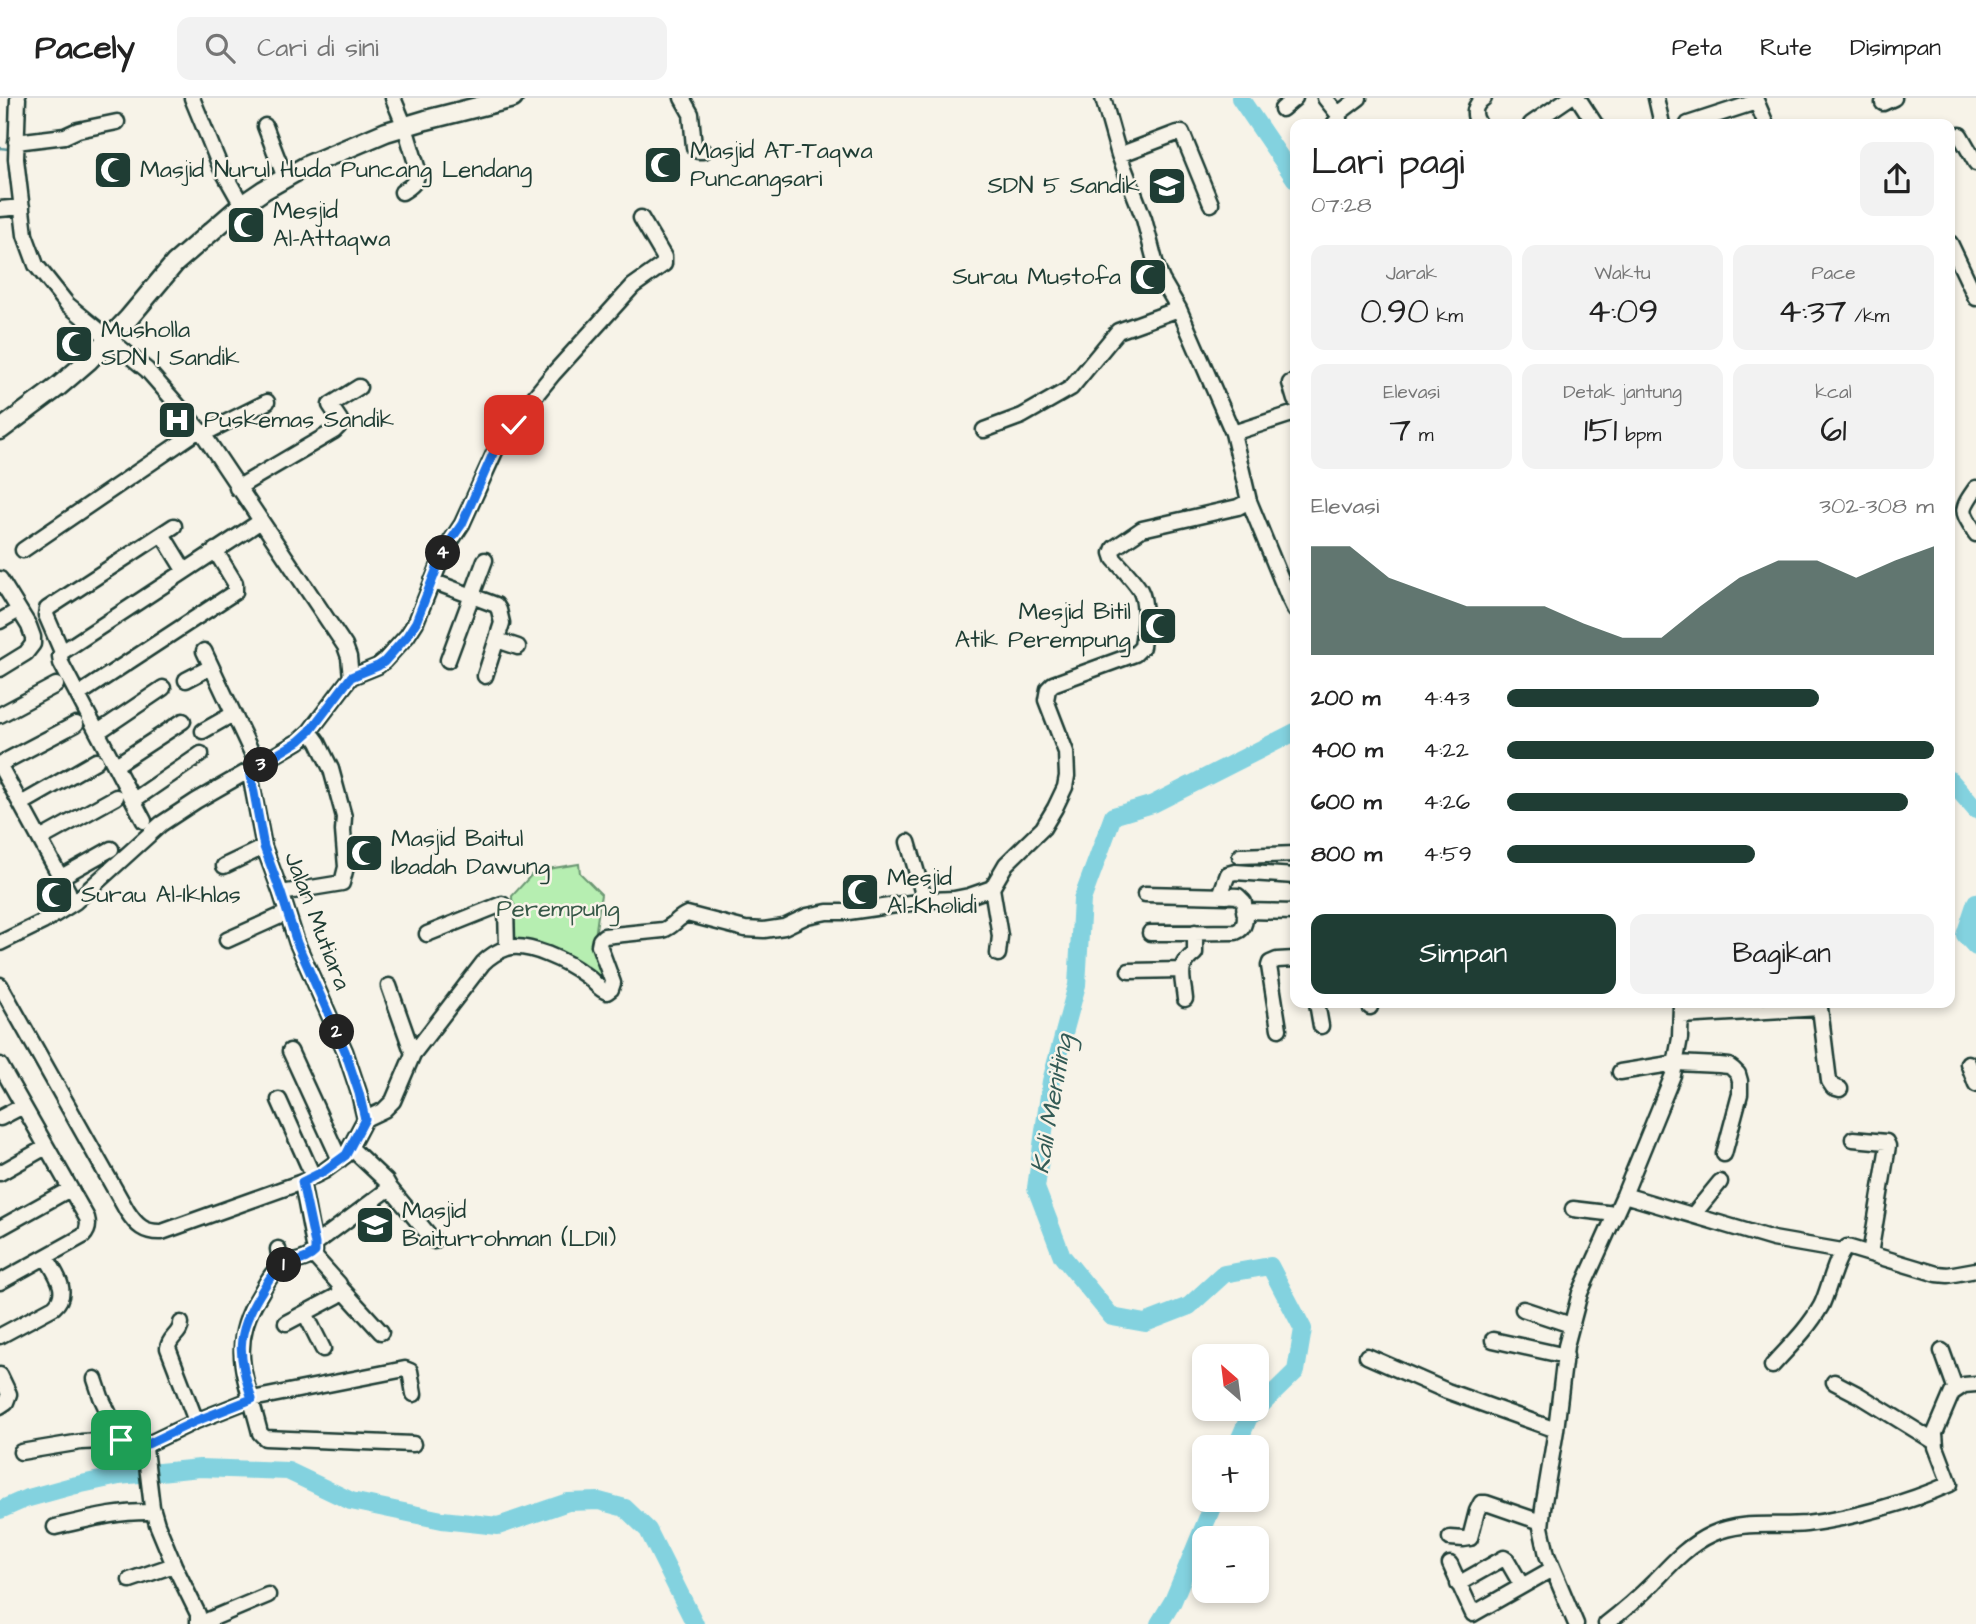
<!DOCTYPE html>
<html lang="id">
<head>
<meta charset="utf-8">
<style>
  body { margin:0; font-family:"Architects Daughter",sans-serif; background:#f2f2f2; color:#222; height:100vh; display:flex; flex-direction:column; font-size:26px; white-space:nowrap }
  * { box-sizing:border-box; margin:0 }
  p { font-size:23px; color:#767676 }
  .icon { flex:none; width:38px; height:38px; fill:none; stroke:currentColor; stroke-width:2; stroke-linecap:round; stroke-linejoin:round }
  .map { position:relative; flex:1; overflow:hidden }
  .panel { position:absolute; left:1290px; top:21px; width:665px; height:889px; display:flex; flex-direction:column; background:#fff; border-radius:14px; box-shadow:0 4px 10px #0003 }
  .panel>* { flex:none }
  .needle { width:46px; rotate:332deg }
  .tools { position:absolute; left:1192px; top:1246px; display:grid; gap:14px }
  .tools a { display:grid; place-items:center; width:77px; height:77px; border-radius:14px; background:#fff; box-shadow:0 4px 10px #0003; font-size:35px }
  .pin { position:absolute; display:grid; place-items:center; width:60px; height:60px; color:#fff; margin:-30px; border-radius:14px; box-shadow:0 4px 10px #0006 }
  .km { position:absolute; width:35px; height:35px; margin:-18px; border-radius:50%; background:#222; color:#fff; font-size:19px; line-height:35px; text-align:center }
  .round { display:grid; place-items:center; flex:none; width:74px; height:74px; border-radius:14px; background:#f2f2f2 }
  .headline { display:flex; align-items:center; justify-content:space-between; height:119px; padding:0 21px }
  h1 { font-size:38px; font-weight:600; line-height:52px }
  .figures { display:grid; grid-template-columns:repeat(3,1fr); gap:10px; height:119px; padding:7px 21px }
  .figures div { display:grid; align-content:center; border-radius:14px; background:#f2f2f2; text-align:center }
  .figures b { font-size:35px; font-weight:600 }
  .figures small { font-size:19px; font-weight:400 }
  .figures p { font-size:19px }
  .chart { height:196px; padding:14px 21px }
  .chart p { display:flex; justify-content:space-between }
  .chart svg { width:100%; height:126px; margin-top:7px; fill:#1f3d34; opacity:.7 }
  .action { display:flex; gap:14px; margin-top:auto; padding:14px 21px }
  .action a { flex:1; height:80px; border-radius:14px; background:#1f3d34; color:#fff; font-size:28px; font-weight:600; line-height:80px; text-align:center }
  .action a+a { background:#f2f2f2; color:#222 }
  ul { padding:0 21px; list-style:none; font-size:23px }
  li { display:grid; grid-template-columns:112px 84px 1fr; align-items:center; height:52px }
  li i { height:18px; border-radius:9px; background:#1f3d34 }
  header { display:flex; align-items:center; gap:42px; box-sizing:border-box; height:98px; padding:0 35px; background:#fff; border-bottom:2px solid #e0e0e0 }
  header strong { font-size:33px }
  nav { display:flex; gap:38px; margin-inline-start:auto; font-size:24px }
  .search { width:490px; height:63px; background:#f2f2f2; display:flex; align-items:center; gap:18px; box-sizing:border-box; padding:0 24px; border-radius:14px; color:#767676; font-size:26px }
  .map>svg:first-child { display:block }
</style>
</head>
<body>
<header>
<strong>Pacely</strong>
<div class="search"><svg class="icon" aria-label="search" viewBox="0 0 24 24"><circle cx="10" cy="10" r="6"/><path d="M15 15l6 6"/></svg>Cari di sini</div>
<nav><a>Peta</a><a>Rute</a><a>Disimpan</a></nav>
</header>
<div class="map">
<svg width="1976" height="1526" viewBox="0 0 1976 1526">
  <rect width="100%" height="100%" fill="#f7f3e8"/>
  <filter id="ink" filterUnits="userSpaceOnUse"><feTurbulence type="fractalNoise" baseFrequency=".0143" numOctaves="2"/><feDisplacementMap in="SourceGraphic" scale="14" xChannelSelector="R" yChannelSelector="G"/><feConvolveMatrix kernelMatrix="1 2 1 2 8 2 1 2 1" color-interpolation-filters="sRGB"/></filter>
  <g filter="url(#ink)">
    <path fill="#b6eeb1" stroke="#6a9672" stroke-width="2" d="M579,766l1,9 21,21 -7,50 14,42 -94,-43 -2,-47 23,-25z"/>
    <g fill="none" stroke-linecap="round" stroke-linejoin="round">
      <path stroke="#5b969b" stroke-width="2.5" d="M0,50l9,1 1,-9
        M9,51v22l4,26
        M19,138l11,35 7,6"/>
      <path stroke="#83d2df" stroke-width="18" d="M1240,0l55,81
        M1950,682l26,30
        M1976,804l-11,33 11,12
        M1236,1349l13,-30 47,-46 7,-42 -33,-63 -46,8 -35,32 -44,17 -33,-6 -50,-61 -26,-68 15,-107 26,-96 5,-85 31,-84 40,-12 142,-72
        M0,1412l25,-11 47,-13 47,-10 81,-8 88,3 63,30 91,19 56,6 70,-24 31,-1 26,7 23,22 47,94
        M1159,1526l14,-23 42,-101"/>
      <g stroke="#1f3d34" stroke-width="19">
        <path id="minor" d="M18,0l-2,61 9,76 11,30 31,39 80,66 56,64 142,212 4,11 2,20 -41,54 -11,10 -49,29v4l14,73 17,46 16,50 48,108 14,42 6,26 -19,36 -22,16 -22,11 13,69c-8,12 -27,9 -38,18 -8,7 -13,19 -18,27 -32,51 -12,84 1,137l5,5 148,6
          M192,0l28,68 22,39
          M393,0l12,29 13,43c-1,12 -6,16 -16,22
          M682,0l9,16 3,33 4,4h6
          M1325,0l13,16 1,5 -5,5
          M1578,0l17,26
          M1656,0l6,26
          M1755,0l11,26
          M1883,5l11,-5
          M1282,11l13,-11
          M1338,16l21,-16
          M1479,26c-7,-10 -5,-19 5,-26
          M1531,26l38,-26
          M1688,26l68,-22
          M265,28l20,52
          M1960,37l16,28
          M16,44l49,-6 13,-6 39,-8
          M1119,57l58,-22h5l29,71
          M0,111l22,-2
          M1950,145l26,55
          M1290,285l5,17
          M984,332l38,-14 49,-28 47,-57 61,-22
          M1233,335l62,-20
          M203,336l64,-32
          M237,390l97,-57 5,-5 1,-6 -10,-15 29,-18
          M1976,390c-17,24 -14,22 0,46
          M1249,403l39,95 7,14
          M162,436l22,36
          M23,452l176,-120
          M0,481l29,47 4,11v7l-7,9 -26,16
          M432,483l64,24 3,5 3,13 -17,53
          M0,523l19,-11
          M497,542l21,7
          M204,553l54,115
          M62,554l-16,-37 1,-6 127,-83
          M448,562l37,-100
          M351,579l27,-11 6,-5 23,-25 9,-14 29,-72 17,-26 35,-77 30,-41 26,-32 80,-88 31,-22v-7l-23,-39
          M186,582l25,-13
          M78,597l157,-103v-9l-20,-33
          M0,617l56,-30
          M203,633l30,-17
          M98,634l65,-44
          M0,666l76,-40
          M116,667l67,-44
          M0,668l68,125
          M134,702l67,-46
          M21,706l75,-43
          M144,723l-83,-158 -1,-7 2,-4 199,-131
          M40,741l76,-42
          M908,744l17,59
          M1240,758l55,-2
          M224,768l40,-19
          M61,779l50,-28
          M992,790l8,48 -2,18
          M281,795l61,-10 4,-16 -3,-36 1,-14 -13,-48 -13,-27 -8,-11
          M1145,796l82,2
          M1244,813l51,1
          M1150,835l86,-1c13,-5 8,-19 8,-30l-6,-6 -14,-1 -2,-5 6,-16 7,-2 60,4
          M427,836l75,-30 4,4 1,40
          M227,842l60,-27
          M0,845l43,-21 32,-20 86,-78 35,-23 54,-31
          M1129,873l53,-1
          M0,887l127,226c9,14 17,22 35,21l140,-50
          M389,888l24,68
          M1185,901c-2,-21 -9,-32 10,-46v-21
          M1317,905l4,23
          M1369,905l1,4
          M1820,910l9,73 4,6 7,2
          M1681,918l139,-8 -1,-5
          M1279,931l-10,-63 1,-3 7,-3 18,-1
          M290,953l50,109
          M1968,965l8,21
          M0,967l87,153c2,7 1,13 -4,18l-83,46
          M1620,974l56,-9 43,2 10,1 4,3 5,5 2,7v13l-16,60
          M279,1002l34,76
          M0,1020l23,-12
          M365,1021l19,-9 9,-9 20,-47 70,-91c6,-6 15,-12 24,-15 21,-6 61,14 78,27 8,5 13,14 22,17l4,-3 2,-6 -14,-38 1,-5 4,-4 59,-6c10,-3 14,-12 24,-16l58,15 19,1 20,-3 23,-11 20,-4h21l83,-12 23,-1 15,-3 23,-8 14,-24 37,-36 12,-20 10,-21 2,-11 -1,-24 -20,-52 2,-11 5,-5 82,-30 7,-7c2,-16 6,-42 -2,-57 -7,-11 -17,-21 -26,-31l-2,-6 2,-5 28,-19 96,-22 11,-6 -16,-68 -54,-124 -17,-29 -6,-15 -12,-46 -25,-64 -16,-57
          M1853,1041l33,3 2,4 -18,108
          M0,1075l46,-26
          M390,1090l44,53
          M1624,1097l149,44 69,12
          M1573,1111l42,5
          M1693,1117l27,-33
          M0,1130l70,-39
          M315,1146l75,-56 -4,-7 -35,-33
          M278,1151l3,18
          M341,1190l40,44
          M1523,1211l48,16
          M305,1215l18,36
          M181,1225c0,11 -12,14 -13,25l28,73
          M286,1225l51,-27 4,-4 -2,-8 -26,-29
          M0,1238l54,-29c17,-15 1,-34 -8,-50
          M1493,1242l73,16
          M1942,1253l14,39
          M1367,1258l80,35 109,39
          M1772,1268c17,-19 36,-37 49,-60 8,-15 14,-50 26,-59l90,27 11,1 28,-5
          M0,1277l9,19 -3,8 -6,4
          M95,1281l6,18 20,43
          M1834,1284l25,13 76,47
          M21,1354l60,-10 40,-2 27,4
          M55,1429c34,-8 63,-16 98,-15
          M1450,1440l14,1 6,-1 7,-27 4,-8h5l55,19
          M1450,1466l23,50 79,-45
          M130,1482l44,-15
          M1458,1486l46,-26 3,2 15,26
          M198,1526v-10l-24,-49 -17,-41 -5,-17 -7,-58 3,-5 48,-23 56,-22 153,-30 5,2 4,23
          M199,1526l69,-29
          M1576,1526l-29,-69 -6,-28 2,-19 13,-78 10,-84 14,-53 44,-98 49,-120 7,-37 1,-35
          M1606,1526c17,-13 33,-27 48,-42 18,-19 34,-37 58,-48 31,-14 62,-7 94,-10 47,-6 101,-21 144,-40l-14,-37 -1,-14 17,-40 12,-8 12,-1"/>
      </g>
      <g stroke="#1f3d34" stroke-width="23">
        <path id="major" d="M0,332l59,-44 29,-25 40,-42 47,-56 67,-58 22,-15 44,-25 78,-33 40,-12 87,-22"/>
      </g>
      <use href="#minor" stroke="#f7f3e8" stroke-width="14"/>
      <use href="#major" stroke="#f7f3e8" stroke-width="18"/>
    </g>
  </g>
  <g fill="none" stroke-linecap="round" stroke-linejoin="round" filter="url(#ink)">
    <g stroke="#fff" stroke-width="14">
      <path id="route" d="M121,1342l27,4 48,-23 56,-22c-14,-44 -17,-64 8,-105 6,-9 11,-21 20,-27 11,-6 26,-5 35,-15v-8l-13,-62 22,-11 22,-16 19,-36 -6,-26 -14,-42 -48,-108 -16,-50 -17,-46 -14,-76 49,-30 11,-10 41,-54 27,-11 6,-4 23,-26 9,-14 28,-72 18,-26 34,-77 18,-22"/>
    </g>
    <use href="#route" stroke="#1a73e8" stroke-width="9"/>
  </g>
  <defs>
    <g id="mosque-square" transform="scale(2.0125)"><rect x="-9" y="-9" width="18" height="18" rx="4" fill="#1f3d34" stroke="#f7f3e8"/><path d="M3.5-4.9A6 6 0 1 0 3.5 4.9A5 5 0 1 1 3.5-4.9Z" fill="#fff"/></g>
    <g id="school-square" transform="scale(2.0125)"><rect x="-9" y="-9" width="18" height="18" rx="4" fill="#1f3d34" stroke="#f7f3e8"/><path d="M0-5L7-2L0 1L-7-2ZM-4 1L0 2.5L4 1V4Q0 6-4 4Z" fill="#fff"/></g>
    <g id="hospital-square" transform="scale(2.0125)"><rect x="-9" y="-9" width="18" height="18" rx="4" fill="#1f3d34" stroke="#f7f3e8"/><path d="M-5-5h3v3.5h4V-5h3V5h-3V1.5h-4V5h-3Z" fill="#fff"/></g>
  </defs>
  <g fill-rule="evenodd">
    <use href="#mosque-square" x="663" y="67"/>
    <use href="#mosque-square" x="113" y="72"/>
    <use href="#school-square" x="1167" y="88"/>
    <use href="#mosque-square" x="246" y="127"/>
    <use href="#mosque-square" x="1148" y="179"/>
    <use href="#mosque-square" x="74" y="246"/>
    <use href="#hospital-square" x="177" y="322"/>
    <use href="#mosque-square" x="1158" y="528"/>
    <use href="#mosque-square" x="364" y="755"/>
    <use href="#mosque-square" x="860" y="794"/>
    <use href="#mosque-square" x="54" y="797"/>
    <use href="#school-square" x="375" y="1127"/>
  </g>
  <g text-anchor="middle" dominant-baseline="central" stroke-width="5" stroke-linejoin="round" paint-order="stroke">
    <g font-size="24" fill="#1f3d34" stroke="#f7f3e8" text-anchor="start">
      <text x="690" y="53">Masjid AT-Taqwa<tspan x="690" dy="28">Puncangsari</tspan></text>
      <text x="140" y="72">Masjid Nurul Huda Puncang Lendang</text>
      <text x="1140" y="88" text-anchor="end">SDN 5 Sandik</text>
      <text x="273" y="113">Mesjid<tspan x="273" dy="28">Al-Attaqwa</tspan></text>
      <text x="1121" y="179" text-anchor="end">Surau Mustofa</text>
      <text x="101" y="232">Musholla<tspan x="101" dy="28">SDN 1 Sandik</tspan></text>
      <text x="204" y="322">Puskemas Sandik</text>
      <text x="1131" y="514" text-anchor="end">Mesjid Bitil<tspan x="1131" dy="28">Atik Perempung</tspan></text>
      <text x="391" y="741">Masjid Baitul<tspan x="391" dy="28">Ibadah Dawung</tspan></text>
      <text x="887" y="780">Mesjid<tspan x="887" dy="28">Al-Kholidi</tspan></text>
      <text x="81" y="797">Surau Al-Ikhlas</text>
      <text x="402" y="1113">Masjid<tspan x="402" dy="28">Baiturrohman (LDII)</tspan></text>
    </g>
    <g font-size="24" fill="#365847" stroke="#f7f3e8">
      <text x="558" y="811">Perempung</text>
    </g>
    <g font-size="24" fill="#1f3d34" stroke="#f7f3e8">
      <text transform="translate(317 823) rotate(69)">Jalan Mutiara</text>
    </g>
    <g font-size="26" font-style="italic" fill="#335b56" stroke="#f7f3e8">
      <text transform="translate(1052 1006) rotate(-80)">Kali Meniting</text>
    </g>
  </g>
</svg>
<div class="tools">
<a><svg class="needle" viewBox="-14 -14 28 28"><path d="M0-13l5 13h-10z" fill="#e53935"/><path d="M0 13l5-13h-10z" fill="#767676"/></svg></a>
<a>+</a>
<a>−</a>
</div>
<div class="pin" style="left:121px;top:1342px;background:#1e9e55"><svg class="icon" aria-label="arrive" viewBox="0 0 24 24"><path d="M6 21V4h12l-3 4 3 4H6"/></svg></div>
<div class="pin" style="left:514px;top:327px;background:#d93025"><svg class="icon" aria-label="check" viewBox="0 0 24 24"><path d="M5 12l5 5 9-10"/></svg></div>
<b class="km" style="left:284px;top:1167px">1</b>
<b class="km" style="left:337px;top:934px">2</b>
<b class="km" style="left:261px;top:667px">3</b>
<b class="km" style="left:443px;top:455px">4</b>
<section class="panel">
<div class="headline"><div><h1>Lari pagi</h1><p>07:28</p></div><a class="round"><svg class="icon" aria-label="share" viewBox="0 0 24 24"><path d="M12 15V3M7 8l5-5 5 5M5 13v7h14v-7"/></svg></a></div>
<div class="figures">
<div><p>Jarak</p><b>0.90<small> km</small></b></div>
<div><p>Waktu</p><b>4:09</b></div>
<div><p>Pace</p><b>4:37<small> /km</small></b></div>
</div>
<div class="figures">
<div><p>Elevasi</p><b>7<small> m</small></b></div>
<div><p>Detak jantung</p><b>151<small> bpm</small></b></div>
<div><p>kcal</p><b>61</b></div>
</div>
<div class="chart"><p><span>Elevasi</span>302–308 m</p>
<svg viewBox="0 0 160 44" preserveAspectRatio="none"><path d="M0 44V6L10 6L20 17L30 22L40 27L50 27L60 27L70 33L80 38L90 38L100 27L110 17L120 11L130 11L140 17L150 11L160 6V44z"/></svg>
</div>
<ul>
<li><b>200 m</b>4:43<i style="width:73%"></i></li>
<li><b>400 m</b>4:22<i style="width:100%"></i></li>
<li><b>600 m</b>4:26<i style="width:94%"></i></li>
<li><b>800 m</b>4:59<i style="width:58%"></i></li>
</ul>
<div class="action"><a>Simpan</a><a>Bagikan</a></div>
</section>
</div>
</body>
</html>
